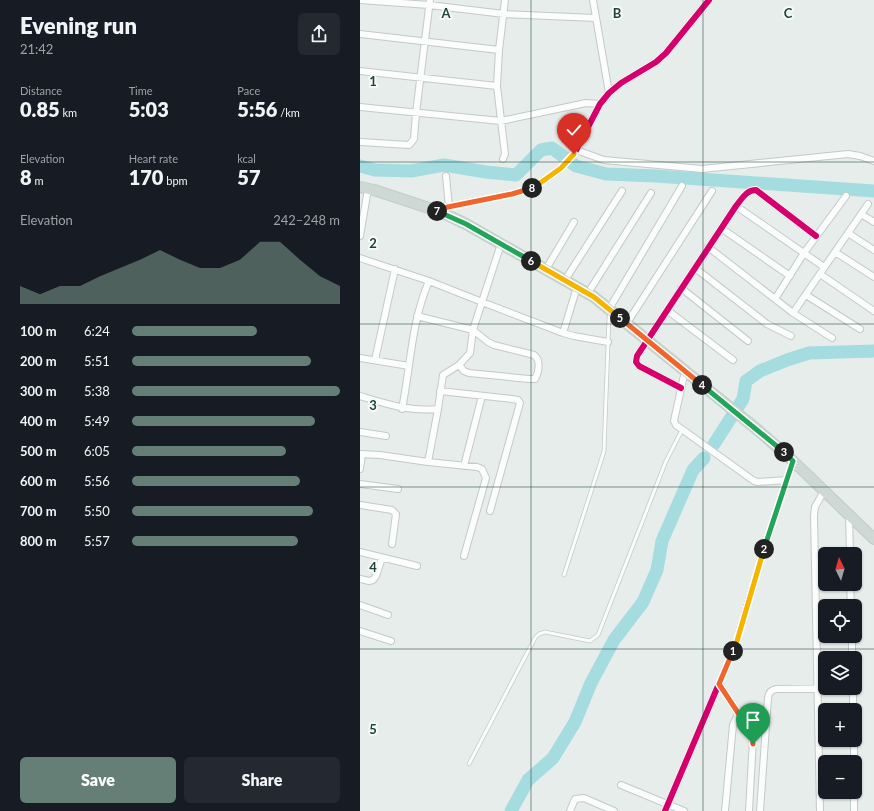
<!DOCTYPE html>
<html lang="en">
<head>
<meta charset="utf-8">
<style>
  body { margin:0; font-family:Lato,sans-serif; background:#242831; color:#f1f3f6; height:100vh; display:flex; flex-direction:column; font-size:15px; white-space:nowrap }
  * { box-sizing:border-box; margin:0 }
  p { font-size:13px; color:#9ea1a6 }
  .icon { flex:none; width:22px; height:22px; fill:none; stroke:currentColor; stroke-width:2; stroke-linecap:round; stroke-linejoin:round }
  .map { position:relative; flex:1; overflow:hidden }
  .side { display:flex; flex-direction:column; background:#171b24; width:360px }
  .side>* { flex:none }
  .needle { width:26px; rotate:355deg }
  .buttons { position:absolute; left:458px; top:547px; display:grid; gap:8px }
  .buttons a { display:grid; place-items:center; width:44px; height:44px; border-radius:6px; background:#171b24; box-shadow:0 1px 3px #0004; font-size:20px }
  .pin { position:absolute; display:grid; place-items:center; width:34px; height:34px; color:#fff; margin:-41px -17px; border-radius:50% 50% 50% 0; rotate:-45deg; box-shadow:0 0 4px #0007 }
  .pin .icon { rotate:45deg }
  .km { position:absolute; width:20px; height:20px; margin:-10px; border-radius:50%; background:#222; color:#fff; font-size:11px; line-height:20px; text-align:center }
  .round { display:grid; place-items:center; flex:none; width:42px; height:42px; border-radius:6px; background:#242831 }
  .summary { display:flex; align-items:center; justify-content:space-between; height:68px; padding:0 20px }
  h1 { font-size:22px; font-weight:800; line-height:30px }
  .metrics { display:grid; grid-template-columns:repeat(3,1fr); gap:6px; height:68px; padding:4px 20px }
  .metrics div { display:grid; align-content:center }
  .metrics b { font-size:20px; font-weight:800 }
  .metrics small { font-size:11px; font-weight:400 }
  .metrics p { font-size:11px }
  .chart { height:112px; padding:8px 20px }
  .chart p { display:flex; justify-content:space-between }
  .chart svg { width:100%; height:72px; margin-top:4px; fill:#667f76; opacity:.7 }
  .primary-button { display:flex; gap:8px; margin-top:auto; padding:8px 20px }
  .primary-button a { flex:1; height:46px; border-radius:6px; background:#667f76; color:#fff; font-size:16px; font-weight:800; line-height:46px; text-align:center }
  .primary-button a+a { background:#242831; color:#f1f3f6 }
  ul { padding:0 20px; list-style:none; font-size:13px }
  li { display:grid; grid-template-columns:64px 48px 1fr; align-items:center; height:30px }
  li i { height:10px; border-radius:5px; background:#667f76 }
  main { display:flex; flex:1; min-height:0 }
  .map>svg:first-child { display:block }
</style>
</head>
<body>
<main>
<section class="side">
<div class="summary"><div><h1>Evening run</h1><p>21:42</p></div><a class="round"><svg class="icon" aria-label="share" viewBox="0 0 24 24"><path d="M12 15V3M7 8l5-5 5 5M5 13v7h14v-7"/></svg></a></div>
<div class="metrics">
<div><p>Distance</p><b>0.85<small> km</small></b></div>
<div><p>Time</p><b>5:03</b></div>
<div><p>Pace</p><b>5:56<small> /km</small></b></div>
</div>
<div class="metrics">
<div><p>Elevation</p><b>8<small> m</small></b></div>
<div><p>Heart rate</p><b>170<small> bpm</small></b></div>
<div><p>kcal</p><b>57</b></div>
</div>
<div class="chart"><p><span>Elevation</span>242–248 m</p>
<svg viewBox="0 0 160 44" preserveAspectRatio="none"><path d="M0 44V33L10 38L20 33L30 33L40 27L50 22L60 17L70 11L80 17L90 22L100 22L110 17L120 6L130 6L140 17L150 27L160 33V44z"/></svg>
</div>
<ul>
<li><b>100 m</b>6:24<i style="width:60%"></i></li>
<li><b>200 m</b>5:51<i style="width:86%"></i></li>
<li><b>300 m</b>5:38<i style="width:100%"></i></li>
<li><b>400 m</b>5:49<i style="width:88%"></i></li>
<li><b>500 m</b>6:05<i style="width:74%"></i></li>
<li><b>600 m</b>5:56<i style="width:81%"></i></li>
<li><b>700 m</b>5:50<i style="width:87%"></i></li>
<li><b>800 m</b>5:57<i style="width:80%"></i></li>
</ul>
<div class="primary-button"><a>Save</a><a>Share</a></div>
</section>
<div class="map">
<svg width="514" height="811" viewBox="0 0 514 811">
  <rect width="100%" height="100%" fill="#e7edea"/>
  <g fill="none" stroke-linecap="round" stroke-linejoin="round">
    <path stroke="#a4dcdf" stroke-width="13" d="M0,166l15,4 36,1 33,-6 42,7 30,3 25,-25 11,-2 24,18 30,8 50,2 218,15
      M354,444l29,-45 3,-18 14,-10 27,-11 22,-7 65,-2
      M151,811l17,-31 25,-22 22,-36 16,-39 23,-43 29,-38 14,-32 5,-29 31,-71 11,-12"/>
    <g stroke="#c4cac7" stroke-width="4.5">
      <path id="lane" d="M204,575l35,-108 5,-16 5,-134 1,-4
        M109,764l66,-126 4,-4 6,-2 45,9 8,-6 68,-174 16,-31"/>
    </g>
    <g stroke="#c4cac7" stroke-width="8">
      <path id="street" d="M0,0l69,5 75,9 92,4
        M233,0l16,93
        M0,34l139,16
        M0,71l137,15
        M0,107l141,14 85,-18 14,1
        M0,142l49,3 5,-6 2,-26 14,-113
        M216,150l28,10 98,9 146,-15 12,2 14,5
        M143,159l2,-5 -8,-68 2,-36 6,-50
        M86,176l3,31
        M376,206l88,61
        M77,209l75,-15 24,-8 25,-19 13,-13 26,-50 9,-11 12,-10 35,-21 10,-9 43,-53
        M501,214l13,8
        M361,228l69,48
        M488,233l26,17
        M0,236l8,-47
        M348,247l85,66 39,25
        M475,252l39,25
        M0,258l69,23 53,21 19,-58
        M335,268l72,56 24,12
        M186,269l28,-47
        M460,274l54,37
        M205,280l57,-89
        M217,287l-14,46 11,3 34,6
        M321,288l67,53
        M228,293l63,-100
        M446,295l54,34
        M415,299l29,-46 42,-57
        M249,309l73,-123
        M307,310l66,50
        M433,313l75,-109
        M57,316l56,14 15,12 6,3 40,10c7,5 5,17 1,24h-6l-60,-6 -5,-2 -5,-6
        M267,323l85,-132
        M0,358l49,8
        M15,360l20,-91
        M325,371l-10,45 -1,5 2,4 78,56 4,1 29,-2
        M321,388l-42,-22 -3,-4 1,-6 99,-150c6,-7 10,-16 20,-16l60,46
        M80,391l72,8 6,1 2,3 -30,108
        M0,396c27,8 50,16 78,13
        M42,409c9,-45 9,-86 27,-128
        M0,432l26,4
        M0,454l20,1 48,7 49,5 5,2 4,9 -22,78
        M68,462l10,-53 5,-34 16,-10 11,-12 3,-23 9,-28 81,31
        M104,466l18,-70
        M0,469l2,-15
        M0,484l38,5
        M0,505l32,5 4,4 -4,30
        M489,516l1,38
        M0,552l57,14
        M0,579l9,2 4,-1 3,-4 6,-18
        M490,584l1,22
        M0,605l28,10
        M0,631l31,10
        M492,636v22
        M359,684l33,50 1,5 -4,72
        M493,688v22
        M494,740v22
        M261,785l63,26
        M494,792v19
        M210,811l5,-12 9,-1 30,13
        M305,811l72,-170 9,-34 26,-84 21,-62
        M365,811l8,-86 5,-11
        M400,811l8,-113c1,-6 3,-8 9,-9l76,-1
        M460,811l-6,-295 1,-9 9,-16"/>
    </g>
    <g stroke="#c1ccc8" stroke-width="12">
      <path id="primary" d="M0,187l14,3 67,22 25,12 128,73 165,134 34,30 81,78"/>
    </g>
    <use href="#lane" stroke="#fbfcfc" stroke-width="3"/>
    <use href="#street" stroke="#fbfcfc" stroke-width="6"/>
    <use href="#primary" stroke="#ced8d4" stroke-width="10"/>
    <g stroke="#f6fbf8" stroke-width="8">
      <path id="cycleway" d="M73,210l79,-16 24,-8 25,-19 13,-13 26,-50 9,-11 12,-10 35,-21 10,-9 43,-53
        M321,388l-42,-22 -3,-4 1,-6 99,-150c6,-7 10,-16 20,-16l60,46
        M305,811l72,-170 9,-34 26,-84 21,-62"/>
    </g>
    <use href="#cycleway" stroke="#d6006c" stroke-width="6"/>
  </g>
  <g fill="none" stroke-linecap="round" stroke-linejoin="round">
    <g stroke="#fff" stroke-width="8">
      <path id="split-1" d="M373,651l-14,33 33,50 1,10"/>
    </g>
    <g stroke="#fff" stroke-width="8">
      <path id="split-2" d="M373,651l4,-10 27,-92"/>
    </g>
    <g stroke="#fff" stroke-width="8">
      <path id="split-3" d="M404,549l29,-88 -9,-9"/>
    </g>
    <g stroke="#fff" stroke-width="8">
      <path id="split-4" d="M342,385l82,67"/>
    </g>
    <g stroke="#fff" stroke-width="8">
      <path id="split-5" d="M260,318l82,67"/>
    </g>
    <g stroke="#fff" stroke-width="8">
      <path id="split-6" d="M171,261l63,36 26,21"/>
    </g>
    <g stroke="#fff" stroke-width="8">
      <path id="split-7" d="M77,211l29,13 65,37"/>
    </g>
    <g stroke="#fff" stroke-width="8">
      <path id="split-8" d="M77,211l-4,-1 79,-16 20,-6"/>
    </g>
    <g stroke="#fff" stroke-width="8">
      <path id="split-9" d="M172,188l4,-2 25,-18 13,-14"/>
    </g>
    <use href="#split-1" stroke="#f0652b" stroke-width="5"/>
    <use href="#split-2" stroke="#f5b400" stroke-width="5"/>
    <use href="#split-3" stroke="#22a559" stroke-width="5"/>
    <use href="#split-4" stroke="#22a559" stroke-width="5"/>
    <use href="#split-5" stroke="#f0652b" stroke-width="5"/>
    <use href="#split-6" stroke="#f5b400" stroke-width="5"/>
    <use href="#split-7" stroke="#22a559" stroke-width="5"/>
    <use href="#split-8" stroke="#f0652b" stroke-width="5"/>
    <use href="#split-9" stroke="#f5b400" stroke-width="5"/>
  </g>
  <path fill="none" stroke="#214438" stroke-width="1" stroke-opacity="0.55" d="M171,0v811M343,0v811M0,162h514M0,324h514M0,487h514M0,649h514"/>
  <g font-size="13" text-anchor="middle" font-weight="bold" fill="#214438" stroke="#f6fbf8" stroke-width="4" stroke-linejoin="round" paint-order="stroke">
    <text x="86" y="18">A</text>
    <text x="257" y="18">B</text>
    <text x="428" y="18">C</text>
    <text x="13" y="86">1</text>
    <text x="13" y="248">2</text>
    <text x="13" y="410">3</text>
    <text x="13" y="572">4</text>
    <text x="13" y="734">5</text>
  </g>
</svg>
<div class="buttons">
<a><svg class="needle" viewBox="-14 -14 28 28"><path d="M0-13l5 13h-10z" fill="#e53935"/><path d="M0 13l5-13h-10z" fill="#9ea1a6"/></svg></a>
<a><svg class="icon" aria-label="locate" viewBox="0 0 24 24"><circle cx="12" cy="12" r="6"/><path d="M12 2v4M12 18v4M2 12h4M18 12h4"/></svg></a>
<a><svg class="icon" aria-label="layers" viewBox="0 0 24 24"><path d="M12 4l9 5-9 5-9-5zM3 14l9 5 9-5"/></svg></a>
<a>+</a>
<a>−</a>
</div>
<div class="pin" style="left:393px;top:744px;background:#1e9e55"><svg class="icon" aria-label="arrive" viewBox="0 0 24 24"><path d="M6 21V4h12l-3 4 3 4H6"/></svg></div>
<div class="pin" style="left:214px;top:154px;background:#d93025"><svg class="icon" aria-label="check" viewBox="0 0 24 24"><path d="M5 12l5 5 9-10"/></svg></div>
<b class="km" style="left:373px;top:651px">1</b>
<b class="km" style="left:404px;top:549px">2</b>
<b class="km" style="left:424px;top:452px">3</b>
<b class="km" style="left:342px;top:385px">4</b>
<b class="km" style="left:260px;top:318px">5</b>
<b class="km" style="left:171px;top:261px">6</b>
<b class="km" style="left:77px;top:211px">7</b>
<b class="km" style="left:172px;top:188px">8</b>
</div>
</main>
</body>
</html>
